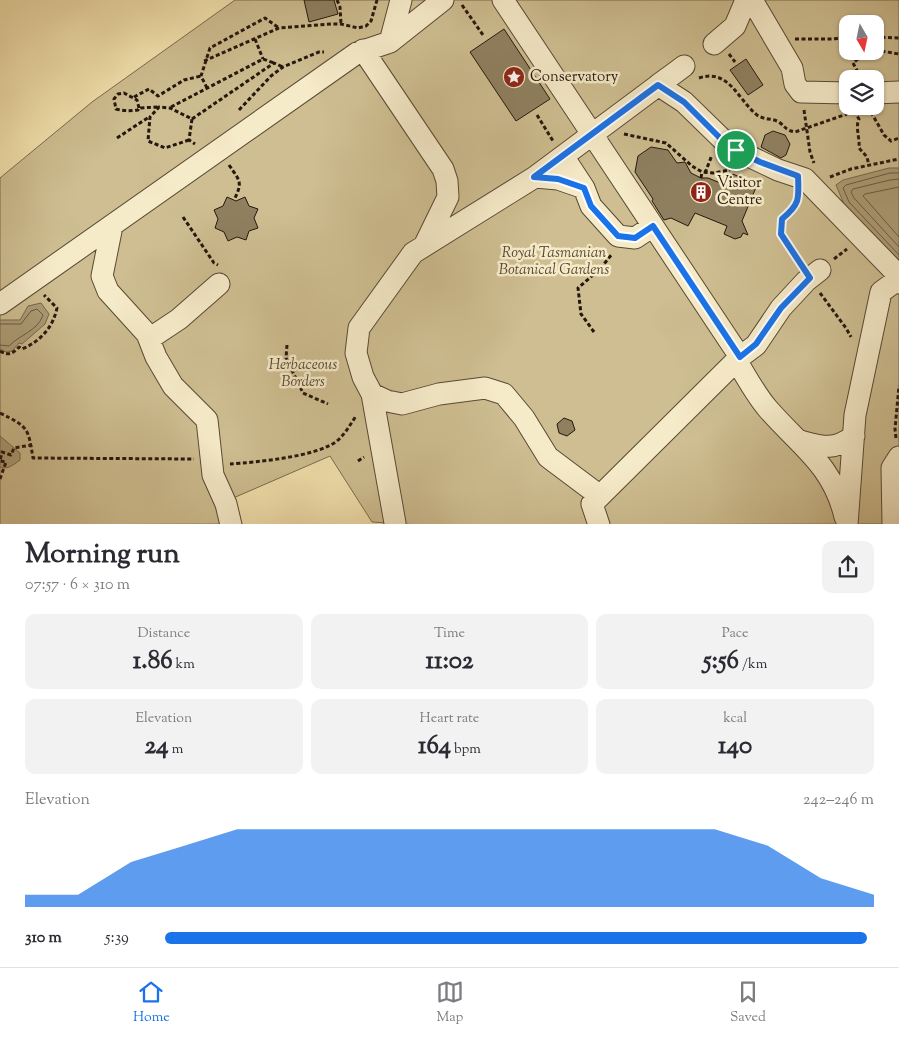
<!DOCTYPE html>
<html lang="en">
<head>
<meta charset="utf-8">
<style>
  body { margin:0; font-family:"Sorts Mill Goudy",serif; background:#f2f2f3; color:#2b2b33; height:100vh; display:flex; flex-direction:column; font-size:19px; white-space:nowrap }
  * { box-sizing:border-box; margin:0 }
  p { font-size:16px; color:#7c7c81 }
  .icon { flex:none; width:28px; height:28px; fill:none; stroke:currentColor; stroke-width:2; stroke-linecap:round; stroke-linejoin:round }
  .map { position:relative; height:524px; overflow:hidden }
  .panel { display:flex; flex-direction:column; background:#fff; flex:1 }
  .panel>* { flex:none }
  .needle { width:32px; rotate:171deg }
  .fabs { position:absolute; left:839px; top:15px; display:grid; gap:10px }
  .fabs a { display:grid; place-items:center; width:45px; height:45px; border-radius:10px; background:#fff; box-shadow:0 1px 4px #0004; font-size:25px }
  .pin { position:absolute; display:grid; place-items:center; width:42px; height:42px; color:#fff; margin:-21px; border:2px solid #fff; border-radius:50%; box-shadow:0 1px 5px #0007 }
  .round { display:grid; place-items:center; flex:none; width:52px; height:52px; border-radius:10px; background:#f2f2f3 }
  .head { display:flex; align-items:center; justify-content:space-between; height:85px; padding:0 25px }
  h1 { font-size:28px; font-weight:700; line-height:38px }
  .figures { display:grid; grid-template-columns:repeat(3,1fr); gap:8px; height:85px; padding:5px 25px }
  .figures div { display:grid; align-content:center; border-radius:10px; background:#f2f2f3; text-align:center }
  .figures b { font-size:25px; font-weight:700 }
  .figures small { font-size:14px; font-weight:400 }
  .figures p { font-size:14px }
  .chart { height:140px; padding:10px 25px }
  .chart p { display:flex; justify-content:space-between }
  .chart svg { width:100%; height:90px; margin-top:5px; fill:#1a73e8; opacity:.7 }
  ul { padding:0 25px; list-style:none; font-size:16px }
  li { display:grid; grid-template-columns:80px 60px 1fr; align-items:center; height:38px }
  li i { height:12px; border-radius:6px; background:#1a73e8 }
  .tab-bar { display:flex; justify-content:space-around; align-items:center; height:70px; border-top:1px solid #e1e1e2; background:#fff; font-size:14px; color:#7c7c81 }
  .tab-bar a { display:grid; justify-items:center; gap:2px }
  .tab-bar .selected { color:#1a73e8 }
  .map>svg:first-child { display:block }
</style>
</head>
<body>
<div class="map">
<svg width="899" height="525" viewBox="0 0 899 525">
  <rect width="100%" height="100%" fill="#f1e0ac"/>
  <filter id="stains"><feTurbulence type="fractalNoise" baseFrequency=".004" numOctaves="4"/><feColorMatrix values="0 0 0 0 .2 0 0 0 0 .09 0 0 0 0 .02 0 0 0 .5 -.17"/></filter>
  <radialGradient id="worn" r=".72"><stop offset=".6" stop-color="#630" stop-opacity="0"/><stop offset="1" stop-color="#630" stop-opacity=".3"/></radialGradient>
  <path fill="#cebe91" stroke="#7a6a50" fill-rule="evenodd" d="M235,0h664v524l-480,1 -47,-3 -42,-66 -99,43 11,25 -242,1v-347l92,-76zM848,24h27v27h-27zM848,79h27v27h-27z"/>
  <path fill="#ac9c76" stroke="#76674c" d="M889,168h10v92l-55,-56 -8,-19 7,-5z
    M41,303l8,11 -4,10 -23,20 -3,-1 -7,8 -6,1 -6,-3v-29h20l8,-14z
    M0,436l20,17v7c-7,5 -12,10 -20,7z"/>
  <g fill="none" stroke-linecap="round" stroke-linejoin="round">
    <path stroke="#685a42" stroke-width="1" d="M899,173h-9l-44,12 -3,3 6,14 50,53
      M899,179l-9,1 -37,9 -2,3 3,6 45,49
      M899,187l-34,7 -2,2 36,41
      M0,324h21l10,-13 6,-2 6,6c-5,16 -24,20 -34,31l-9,-1"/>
  </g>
  <path fill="#8f8060" stroke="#25170e" d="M304,0h30l4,14 -29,8z
    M504,29l46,70 -34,22 -46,-69z
    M746,59l17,26 -15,10 -18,-25z
    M773,131l12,4 5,9 -4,11 -5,3 -20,-11 4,-12z
    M651,147l17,3 9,13 8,-1 6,11 10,5h7l20,8 5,-12 24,11 -15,36 6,14 -5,-2 -2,4 -6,2 -11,-5 3,-8 -32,-13 -7,13 -17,-8 -7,2 -12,-19 1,-2 -18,-27 3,-16z
    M227,197l9,4 9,-4 4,9 9,3 -4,9 4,10 -9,3 -3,9 -9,-3 -9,4 -4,-9 -9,-4 3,-9 -4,-9 9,-4z
    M564,418l8,3 3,9 -8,6 -8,-3 -2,-9z"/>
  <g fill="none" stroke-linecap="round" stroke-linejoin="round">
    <g stroke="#584936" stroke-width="23">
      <path id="street" d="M752,0l40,68 3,16 6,8 47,1
        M390,42l11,-42
        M714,44l21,-18 11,-26
        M363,50l80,119 4,12 1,16 -23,47
        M669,77l-11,8 26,17 38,37 14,11 42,20 27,9 94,97
        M875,93l24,-1
        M535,177l23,2 26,9 -21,-32
        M584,188l7,18 27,30 17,2 18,-12
        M112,226l-10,50 6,15 39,43 9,23 17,29 34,34 6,55 13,29 5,21
        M0,304l357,-251 33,-11 53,-42
        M149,339l30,-20 40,-35
        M740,357l16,-12 25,-37 25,-27 14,-11
        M736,360c10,16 19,34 32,49 32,37 65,56 77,108
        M372,394l15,7 15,3 37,-10 46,-6 19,6 20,24 24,39 52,39 140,-139 -237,-357
        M800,441c23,6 33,10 54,-5
        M395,523l-23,-129 -9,-17 -7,-24 3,-25 54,-75 122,-76 149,-111
        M599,525l-7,-21 8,-8
        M847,525l8,-110 26,-123 15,-11 3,2
        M893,525l-1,-57 7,-11"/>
    </g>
    <path stroke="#25170e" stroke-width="3" stroke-dasharray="4 2.5" stroke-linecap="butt" d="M337,0l3,7 1,17
      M462,5l21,30
      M875,37l24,1
      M255,39l8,20
      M795,39h39l14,-3
      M875,50l24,4
      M729,54l6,8
      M204,61l75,-33 52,-4h10l17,4 8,-2 5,-5 6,-21
      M699,78c30,-10 39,22 58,37 7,5 15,3 22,7 7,5 6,8 16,10l52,-18
      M861,78l-8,-15 15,-12
      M207,88l-6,-12 9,-28 55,-30 14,10
      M134,97l15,-8 9,7 26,-16 17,-4
      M171,107l92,-48 11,4
      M139,108l-2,-8 -13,-7 -6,1 -4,5 2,10c7,2 14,2 22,1l1,-2 19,-1
      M239,110l32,-34 12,-9 36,-15h5
      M804,110l6,42 4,11
      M854,111l5,8c-4,8 1,19 0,29l8,9 2,9
      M871,112l13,23 7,6 8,-3
      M537,115l16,26
      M192,119l82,-56 9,4
      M624,134l42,9 26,23 10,6 12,1 16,-3
      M117,138l32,-21
      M189,140l-24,8 -17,-7 2,-24 9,-10 11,1 22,11 -3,21 6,4
      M229,165c11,16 14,17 5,35
      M705,173l7,-18
      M830,177l21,-8 48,-10
      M701,178l1,-6
      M799,200l-4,9 -12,10 -2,15 19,29
      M183,217l31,46 4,2
      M834,259l13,-10
      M820,293l26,35 5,9
      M594,332l-13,-18 -3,-26 22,-19 12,-15
      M287,345l-1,13 17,35 25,11
      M0,351c9,5 12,3 19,-4l3,2c19,-8 31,-22 35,-41l-13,-13
      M0,413c28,14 28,14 33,45l161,1
      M896,438l-1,-9 4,-43
      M358,461l6,-4
      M230,464c27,-2 86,-7 107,-23 8,-7 13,-16 19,-25
      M0,479l6,-17 -6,-1 2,-9 9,3 3,-7 17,-3"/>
    <use href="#street" stroke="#f6ebc9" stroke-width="21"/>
  </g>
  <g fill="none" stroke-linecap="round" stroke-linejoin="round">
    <g stroke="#fff" stroke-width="10">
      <path id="route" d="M658,85l26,17 38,38 14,10 24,12 38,14c1,23 2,28 -16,43l-1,15 29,44 -29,30 -25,36 -16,13 -87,-131 -18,12 -17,-2 -27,-30 -7,-18 -26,-9 -24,-2z"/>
    </g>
    <use href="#route" stroke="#1a73e8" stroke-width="6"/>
  </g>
  <defs>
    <g id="sight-disc" transform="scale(1.125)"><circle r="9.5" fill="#8f2418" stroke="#f6ebc9"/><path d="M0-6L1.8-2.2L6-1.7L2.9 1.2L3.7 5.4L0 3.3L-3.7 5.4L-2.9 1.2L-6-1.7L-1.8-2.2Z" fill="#fff"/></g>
    <g id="building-disc" transform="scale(1.125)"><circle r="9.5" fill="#8f2418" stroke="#f6ebc9"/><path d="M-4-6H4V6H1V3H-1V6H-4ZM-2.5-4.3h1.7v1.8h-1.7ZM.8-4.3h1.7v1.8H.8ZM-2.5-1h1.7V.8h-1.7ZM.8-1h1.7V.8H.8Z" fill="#fff"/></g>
  </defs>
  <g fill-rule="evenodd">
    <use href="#sight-disc" x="514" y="77"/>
    <use href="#building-disc" x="701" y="192"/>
  </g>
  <g text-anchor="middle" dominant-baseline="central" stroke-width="5" stroke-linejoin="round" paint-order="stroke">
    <g font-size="15" fill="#25170e" stroke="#f6ebc9" text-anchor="start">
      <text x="530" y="77">Conservatory</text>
      <text x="717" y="183">Visitor<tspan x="717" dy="17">Centre</tspan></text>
    </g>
    <g font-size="15" font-style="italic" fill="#584935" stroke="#f6ebc9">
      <text x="554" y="253">Royal Tasmanian<tspan x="554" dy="17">Botanical Gardens</tspan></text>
      <text x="303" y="365">Herbaceous<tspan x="303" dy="17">Borders</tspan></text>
    </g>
  </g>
  <rect width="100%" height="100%" filter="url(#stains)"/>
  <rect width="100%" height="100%" fill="url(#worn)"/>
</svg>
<div class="fabs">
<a><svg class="needle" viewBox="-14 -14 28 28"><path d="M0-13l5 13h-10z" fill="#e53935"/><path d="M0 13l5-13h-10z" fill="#7c7c81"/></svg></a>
<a><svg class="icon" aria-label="layers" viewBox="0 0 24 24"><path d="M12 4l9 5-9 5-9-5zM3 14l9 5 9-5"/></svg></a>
</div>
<div class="pin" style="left:736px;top:150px;background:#1e9e55"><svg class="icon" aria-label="arrive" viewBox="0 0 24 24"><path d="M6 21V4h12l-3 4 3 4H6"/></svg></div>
</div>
<section class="panel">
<div class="head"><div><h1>Morning run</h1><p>07:57 · 6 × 310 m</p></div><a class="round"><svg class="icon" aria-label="share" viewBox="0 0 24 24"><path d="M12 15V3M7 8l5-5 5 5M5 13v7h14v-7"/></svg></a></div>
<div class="figures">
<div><p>Distance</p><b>1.86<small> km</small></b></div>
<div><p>Time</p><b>11:02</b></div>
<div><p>Pace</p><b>5:56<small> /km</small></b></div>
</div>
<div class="figures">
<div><p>Elevation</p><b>24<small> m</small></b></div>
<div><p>Heart rate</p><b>164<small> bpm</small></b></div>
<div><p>kcal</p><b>140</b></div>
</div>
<div class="chart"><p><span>Elevation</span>242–246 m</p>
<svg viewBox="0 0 160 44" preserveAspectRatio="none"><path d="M0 44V38L10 38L20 22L30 14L40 6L50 6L60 6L70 6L80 6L90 6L100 6L110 6L120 6L130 6L140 14L150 30L160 38V44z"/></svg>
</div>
<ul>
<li><b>310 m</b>5:39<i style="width:99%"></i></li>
</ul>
</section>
<nav class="tab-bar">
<a class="selected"><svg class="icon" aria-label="home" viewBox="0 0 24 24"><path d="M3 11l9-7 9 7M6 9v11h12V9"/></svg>Home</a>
<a><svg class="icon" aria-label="map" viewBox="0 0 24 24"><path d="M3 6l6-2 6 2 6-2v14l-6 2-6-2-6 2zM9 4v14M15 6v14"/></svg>Map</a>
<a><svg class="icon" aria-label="saved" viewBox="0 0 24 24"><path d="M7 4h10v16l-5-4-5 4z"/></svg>Saved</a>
</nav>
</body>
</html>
